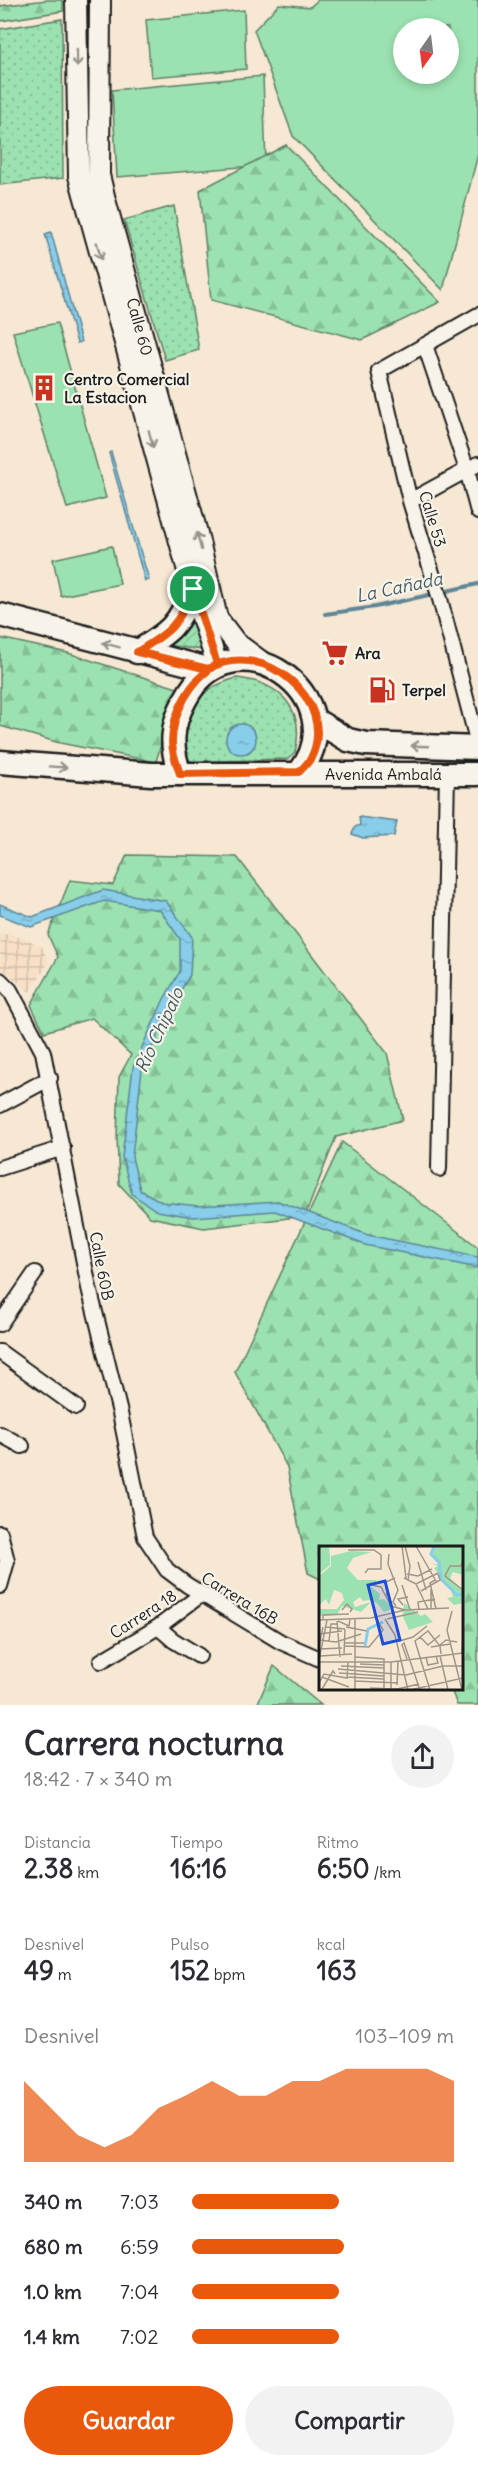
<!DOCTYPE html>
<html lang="es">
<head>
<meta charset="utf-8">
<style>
  body { margin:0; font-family:Delius,sans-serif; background:#f2f2f3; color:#2b2b33; height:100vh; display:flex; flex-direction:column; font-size:22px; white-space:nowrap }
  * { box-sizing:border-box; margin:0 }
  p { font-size:20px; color:#7c7c81 }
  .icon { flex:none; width:33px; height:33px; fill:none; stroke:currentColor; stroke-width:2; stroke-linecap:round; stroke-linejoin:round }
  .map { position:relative; height:1705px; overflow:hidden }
  .side { display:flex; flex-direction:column; background:#fff; flex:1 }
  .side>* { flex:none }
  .needle { width:39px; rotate:194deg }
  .controls { position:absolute; left:393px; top:18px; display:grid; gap:12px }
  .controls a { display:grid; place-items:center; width:66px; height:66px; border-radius:50%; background:#fff; box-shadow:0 3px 9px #0003; font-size:30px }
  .pin { position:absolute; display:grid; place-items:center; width:51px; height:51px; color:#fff; margin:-26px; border:3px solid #fff; border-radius:50%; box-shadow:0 2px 6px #0007 }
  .round { display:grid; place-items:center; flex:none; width:63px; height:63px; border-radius:32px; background:#f2f2f3 }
  .overview { display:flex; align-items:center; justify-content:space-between; height:102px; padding:0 24px }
  h1 { font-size:33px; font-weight:700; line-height:45px }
  .metrics { display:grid; grid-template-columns:repeat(3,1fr); gap:9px; height:102px; padding:6px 24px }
  .metrics div { display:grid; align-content:center }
  .metrics b { font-size:26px; font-weight:700 }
  .metrics small { font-size:16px; font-weight:400 }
  .metrics p { font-size:16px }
  .chart { height:168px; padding:12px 24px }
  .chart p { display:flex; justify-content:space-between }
  .chart svg { width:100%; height:108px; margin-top:6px; fill:#ea580c; opacity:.7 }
  .cta { display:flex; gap:12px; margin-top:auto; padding:12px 24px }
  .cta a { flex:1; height:69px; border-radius:36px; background:#ea580c; color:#fff; font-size:24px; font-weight:700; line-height:69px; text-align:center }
  .cta a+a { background:#f2f2f3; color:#2b2b33 }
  ul { padding:0 24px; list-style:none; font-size:20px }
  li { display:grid; grid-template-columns:96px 72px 1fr; align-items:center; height:45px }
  li i { height:15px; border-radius:8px; background:#ea580c }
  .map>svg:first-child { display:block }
</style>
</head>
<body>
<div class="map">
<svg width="478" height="1705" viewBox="0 0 478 1705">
  <defs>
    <pattern id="industrial-grid" width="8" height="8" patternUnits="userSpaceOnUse" patternTransform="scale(1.5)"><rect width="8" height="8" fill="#f7e0c6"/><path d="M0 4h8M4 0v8" fill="none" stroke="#d3c0aa"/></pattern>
    <pattern id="forest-firs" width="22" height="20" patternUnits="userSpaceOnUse" patternTransform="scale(1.5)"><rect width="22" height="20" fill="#9be2b0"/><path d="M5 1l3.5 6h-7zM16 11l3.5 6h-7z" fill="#85c197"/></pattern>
    <pattern id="park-dots" width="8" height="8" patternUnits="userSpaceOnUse" patternTransform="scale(1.5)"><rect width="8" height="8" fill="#9be2b0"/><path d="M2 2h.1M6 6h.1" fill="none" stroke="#85c197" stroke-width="1.8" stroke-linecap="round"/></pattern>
    <pattern id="garden-furrows" width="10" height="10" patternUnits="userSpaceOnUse" patternTransform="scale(1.5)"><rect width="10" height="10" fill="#9be2b0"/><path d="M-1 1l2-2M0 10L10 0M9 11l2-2" fill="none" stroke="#85c197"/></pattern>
    <pattern id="water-ripples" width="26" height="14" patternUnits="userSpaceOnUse" patternTransform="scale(1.5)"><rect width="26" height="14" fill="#88cde9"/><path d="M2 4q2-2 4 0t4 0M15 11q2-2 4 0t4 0" fill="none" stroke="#75afc7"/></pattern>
  </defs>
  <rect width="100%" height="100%" fill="#f7e8d4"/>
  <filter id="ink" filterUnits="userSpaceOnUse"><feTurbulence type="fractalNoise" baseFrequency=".0167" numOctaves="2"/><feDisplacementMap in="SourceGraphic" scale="12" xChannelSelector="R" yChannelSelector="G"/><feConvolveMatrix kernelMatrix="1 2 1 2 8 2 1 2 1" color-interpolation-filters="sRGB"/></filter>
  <g filter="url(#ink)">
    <path fill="url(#industrial-grid)" d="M0,933l23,4 19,10 7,15 -19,30 -30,-25z"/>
    <path fill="#9be2b0" stroke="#5c7f66" stroke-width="1.5" fill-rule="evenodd" d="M318,0h160v154l-35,136 -150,-154 -39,-106 25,-26 31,3zM404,28h44v46h-44z
      M244,10l2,59 -95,8 -5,-57z
      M263,76l3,89 -149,12 -5,-87z
      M57,323l49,175 -39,10 -54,-176z
      M112,546l8,38 -59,12 -8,-37z"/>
    <path fill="url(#forest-firs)" stroke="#5c7f66" stroke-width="1.5" d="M46,0h17v11l-63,10v-15z
      M286,145l154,157 -78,38 -151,-40 -11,-110z
      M0,638l68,15 109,35 -21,74 -96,-19 -60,-17z
      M127,855l110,2 150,196 16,67 -67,17 -31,79 -101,12 -54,-11 -31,-33 -2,-47 2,-60 12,-22 -39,-37 -48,14 -13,-27 27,-48 -10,-22 22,-55 43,5z
      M342,1142l136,105v458h-21l-6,-16 11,-1v-140h-142v31l-12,-6 -21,-106 -52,-95z
      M274,1666l47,39h-64z"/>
    <path fill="url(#park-dots)" stroke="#5c7f66" stroke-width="1.5" d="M62,19l1,159 -63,7v-156z
      M174,206l25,144 -34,10 -41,-140z
      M237,678c42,4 69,30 58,74l-7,7 -96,3 -5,-3c-12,-43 8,-70 50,-81z"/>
    <path fill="url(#garden-furrows)" stroke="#5c7f66" stroke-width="1.5" d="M194,616l9,34 -38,-5z"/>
    <path fill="url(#water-ripples)" stroke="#5d8697" stroke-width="1.5" d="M51,232l30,110 -4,1 -32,-109z
      M111,452l38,128 -4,1 -36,-128z
      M226 739a15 15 0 1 1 30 0a15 15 0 1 1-30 0Z
      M359,817l38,5 -3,14 -31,2 -11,-4 3,-7 5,-2z
      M103,890l63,11 26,36 -2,38 -17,28 -31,66 -10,88 8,33 22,12 36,4 80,-5 90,34 110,22v11l-113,-23 -90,-34 -82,6 -36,-6 -25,-17 -10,-37 11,-90 31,-68 16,-28v-32l-20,-29 -56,-9 -73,26 -31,-12v-11l32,13z"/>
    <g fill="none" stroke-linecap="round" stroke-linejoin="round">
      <path stroke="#5d8697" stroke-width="4" d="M325,614l50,-7 103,-23"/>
      <g stroke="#1c1c1c" stroke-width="18">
        <path id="street" d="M478,315l-99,56 31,130 30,98 38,145
          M425,345l42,125 11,42
          M410,501l68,-37
          M0,980l10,10 33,62 46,236 31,125 25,124 22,33 20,15 94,57 39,17
          M0,1105l50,-27
          M0,1168l63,-20
          M439,1169l8,-395
          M0,1324l35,-51
          M0,1352l76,55
          M0,1434l22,12
          M0,1533l7,28 -7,25
          M158,1627l15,13 26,16
          M101,1661l57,-34 44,-33"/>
      </g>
      <g stroke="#1c1c1c" stroke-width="24">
        <g id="secondary">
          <path d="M76,0l3,176 114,413 24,75"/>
          <path id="s1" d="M100,0l-1,175 6,25 92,333 20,85 19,25 27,20"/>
        </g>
      </g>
      <g stroke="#1c1c1c" stroke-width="27">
        <g id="primary">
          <path d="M0,615l208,54"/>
          <path d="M137,652c33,-20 42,-27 56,-63"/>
          <path d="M315,720l33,20 18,4 112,4"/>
          <path id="s2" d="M0,762l151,12h327"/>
          <path d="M180,774c-10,-28 -9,-48 5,-74 48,-93 174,-2 114,73"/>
        </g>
      </g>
      <use href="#street" stroke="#f7f3e8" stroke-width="14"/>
      <use href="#secondary" stroke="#f7f3e8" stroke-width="20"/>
      <use href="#primary" stroke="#f7f3e8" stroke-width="22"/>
    </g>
    <defs><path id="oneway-shaft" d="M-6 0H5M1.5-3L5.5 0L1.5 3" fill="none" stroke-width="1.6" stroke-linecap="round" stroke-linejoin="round" transform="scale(1.5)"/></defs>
    <g stroke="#94928c">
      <use href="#oneway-shaft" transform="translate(77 58) rotate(89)"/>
      <use href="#oneway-shaft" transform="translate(99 251) rotate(75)"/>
      <use href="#oneway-shaft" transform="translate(151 439) rotate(75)"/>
      <use href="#oneway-shaft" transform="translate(199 541) rotate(-104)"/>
      <use href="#oneway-shaft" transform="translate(111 645) rotate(-165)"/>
      <use href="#oneway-shaft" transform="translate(420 746) rotate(-178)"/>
      <use href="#oneway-shaft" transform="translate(58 767) rotate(4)"/>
    </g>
  </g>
  <g fill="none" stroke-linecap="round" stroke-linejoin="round" filter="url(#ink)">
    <g stroke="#fff" stroke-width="12">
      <path id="route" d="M193,589l24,75c-26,15 -45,49 -45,78 0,11 5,22 8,32l119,-2c4,-4 9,-9 12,-14 28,-57 -48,-121 -103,-89l-71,-17c33,-20 42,-27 56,-63"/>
    </g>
    <use href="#route" stroke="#ea580c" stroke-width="8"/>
  </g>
  <defs>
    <g id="building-bare" transform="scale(2.07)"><path d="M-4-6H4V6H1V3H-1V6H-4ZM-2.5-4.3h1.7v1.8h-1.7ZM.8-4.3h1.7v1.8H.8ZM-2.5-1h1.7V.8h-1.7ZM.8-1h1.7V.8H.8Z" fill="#c8321e" stroke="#f7f3e8" stroke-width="2.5" paint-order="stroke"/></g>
    <g id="supermarket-bare" transform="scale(2.07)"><path d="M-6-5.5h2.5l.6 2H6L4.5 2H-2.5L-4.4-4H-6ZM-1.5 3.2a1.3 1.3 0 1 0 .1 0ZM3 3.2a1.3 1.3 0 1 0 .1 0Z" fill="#c8321e" stroke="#f7f3e8" stroke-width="2.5" paint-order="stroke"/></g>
    <g id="fuel-bare" transform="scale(2.07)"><path d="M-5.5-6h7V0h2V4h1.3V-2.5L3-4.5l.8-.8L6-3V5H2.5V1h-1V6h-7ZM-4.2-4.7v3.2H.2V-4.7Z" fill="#c8321e" stroke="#f7f3e8" stroke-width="2.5" paint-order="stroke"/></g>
  </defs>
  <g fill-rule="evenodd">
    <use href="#building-bare" x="44" y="388"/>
    <use href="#supermarket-bare" x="335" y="653"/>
    <use href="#fuel-bare" x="382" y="690"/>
  </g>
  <g text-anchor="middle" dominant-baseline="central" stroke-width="4.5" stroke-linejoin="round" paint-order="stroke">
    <g font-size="16" fill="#1c1c1c" stroke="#f7f3e8">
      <text stroke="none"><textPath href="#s1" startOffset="332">Calle 60</textPath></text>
      <text transform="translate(433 519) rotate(73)">Calle 53</text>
      <text stroke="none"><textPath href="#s2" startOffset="384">Avenida Ambalá</textPath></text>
      <text transform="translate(102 1266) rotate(79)">Calle 60B</text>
      <text transform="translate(240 1598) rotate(31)">Carrera 16B</text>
      <text transform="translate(143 1614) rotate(-33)">Carrera 18</text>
    </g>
    <g font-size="16" font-weight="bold" fill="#1c1c1c" stroke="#f7f3e8" text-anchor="start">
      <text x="64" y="379">Centro Comercial<tspan x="64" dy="18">La Estacion</tspan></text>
      <text x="355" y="653">Ara</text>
      <text x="402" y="690">Terpel</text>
    </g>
    <g font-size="18" font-style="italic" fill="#425a64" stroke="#f7f3e8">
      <text transform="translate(399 587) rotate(-12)">La Cañada</text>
      <text transform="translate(159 1030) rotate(-65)">Río Chipalo</text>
    </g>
  </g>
  <g transform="translate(319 1546)">
    <rect width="144" height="144" fill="#f7e8d4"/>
    <path d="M114,0h30v29l-10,-3 -3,6 13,13v12l-9,2 -7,-7 6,-1 -2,-7 -17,-22 4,-2 -7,-3 8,2 -9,-10zM32,5l20,1 -18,6 -6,10 11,12h18v4l-7,1 11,9 -1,6 5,-1 6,6v5l-6,2 -7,-9 -8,-3 -6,1 -3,-4 -7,5 2,5 16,-5 -10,10 -19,-6 -5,9 -18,1v-7h18l7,-9 -2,-7 -8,-3 -5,15 -3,-6 -7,6v-29l12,-10v-10zM85,57l17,13 4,-2 8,8 -24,8 -6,-13z" fill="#9be2b0"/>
    <path d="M0,0h10l1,12v7l-11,9z" fill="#9be2b0"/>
    <path fill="none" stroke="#88cde9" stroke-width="3" d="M115,0l-3,8 8,8 2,17 16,16 6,-1M46,100l3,-17 15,-7"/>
    <path fill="none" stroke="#9f968a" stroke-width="1.5" d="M83,0l4,32M86,0l5,20 -2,14M97,0l21,37M29,4h26l7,5v14h-13l-3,4M70,8l-1,10 10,26 -5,12 3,4M144,14l-2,6h-11l-5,10 18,14M99,16l8,28M88,28l11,2 14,-7M85,32l12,6 22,-11M116,34l-5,3 6,26M97,38l12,25M52,39l10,2 10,19 14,4M83,39l8,25M112,43v19M102,45l19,-11 -2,-6M68,50l-1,-14 9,-4M84,59l-5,-6 10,-2M23,64l5,-6 5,5 -2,3M100,64l-1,-8 17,-3M133,65l-5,19 15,60M4,73v-4l26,-1M36,73v71M66,73l10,16 13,55M68,73l31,-7M0,74l52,-2 34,-8 44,-2M18,75l3,36M19,75l11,5 1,-7M7,81l19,2M27,81l21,4M0,88l23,-3M101,91l8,8 12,-10M0,94l17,2 25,-8M10,95l2,-17h6M77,96l17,-5 14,-11M26,97h19M0,99l4,-18M121,99l6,-5 11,2M26,100l24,1 14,-17 -7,-12M112,101l19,-3M0,103l23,-1M143,107l1,-20M25,108l1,-25M1,110l32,-2M121,110l8,34M36,111l29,2v31M107,111l2,8 10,-2 -2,-7M88,113l-5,-14 2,-2 16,47M0,114l8,-40M0,116h72l72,-9M41,118l24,1M22,120l43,2M19,123l68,6 37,-9h20M20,127l45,3M3,131l27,10M28,131l37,2M36,135l43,2M0,137l5,-9 23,4 1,-16M78,139l1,-24M51,142l27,1 22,-5M3,143l11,-18 2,3M72,144v-28M91,144l53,-12M111,144l-15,-49 13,-10 12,15 1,8"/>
    <path fill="#1d4ed8" fill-opacity="0.15" stroke="#1d4ed8" stroke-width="3" d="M66,35l15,59 -17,4 -15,-59z"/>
    <rect width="144" height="144" fill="none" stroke="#1c1c1c" stroke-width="3"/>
  </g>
</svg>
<div class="controls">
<a><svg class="needle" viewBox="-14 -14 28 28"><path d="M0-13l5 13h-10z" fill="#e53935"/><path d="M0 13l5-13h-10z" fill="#7c7c81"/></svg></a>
</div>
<div class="pin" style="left:193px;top:589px;background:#1e9e55"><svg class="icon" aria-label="arrive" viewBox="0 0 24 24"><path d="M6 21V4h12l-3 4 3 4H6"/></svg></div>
</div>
<section class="side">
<div class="overview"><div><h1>Carrera nocturna</h1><p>18:42 · 7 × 340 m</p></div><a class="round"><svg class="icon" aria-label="share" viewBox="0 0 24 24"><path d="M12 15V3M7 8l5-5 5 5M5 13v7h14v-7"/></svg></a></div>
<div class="metrics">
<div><p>Distancia</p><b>2.38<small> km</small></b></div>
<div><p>Tiempo</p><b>16:16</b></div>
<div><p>Ritmo</p><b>6:50<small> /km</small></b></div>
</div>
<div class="metrics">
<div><p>Desnivel</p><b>49<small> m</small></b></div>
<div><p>Pulso</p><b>152<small> bpm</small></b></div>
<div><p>kcal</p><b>163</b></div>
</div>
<div class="chart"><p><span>Desnivel</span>103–109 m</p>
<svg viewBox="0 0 160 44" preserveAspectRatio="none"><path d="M0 44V11L10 22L20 33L30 38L40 33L50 22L60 17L70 11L80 17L90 17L100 11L110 11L120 6L130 6L140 6L150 6L160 11V44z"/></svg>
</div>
<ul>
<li><b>340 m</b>7:03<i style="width:56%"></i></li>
<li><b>680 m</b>6:59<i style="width:58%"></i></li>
<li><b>1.0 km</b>7:04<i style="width:56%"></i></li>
<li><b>1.4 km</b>7:02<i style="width:56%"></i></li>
</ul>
<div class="cta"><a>Guardar</a><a>Compartir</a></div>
</section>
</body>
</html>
